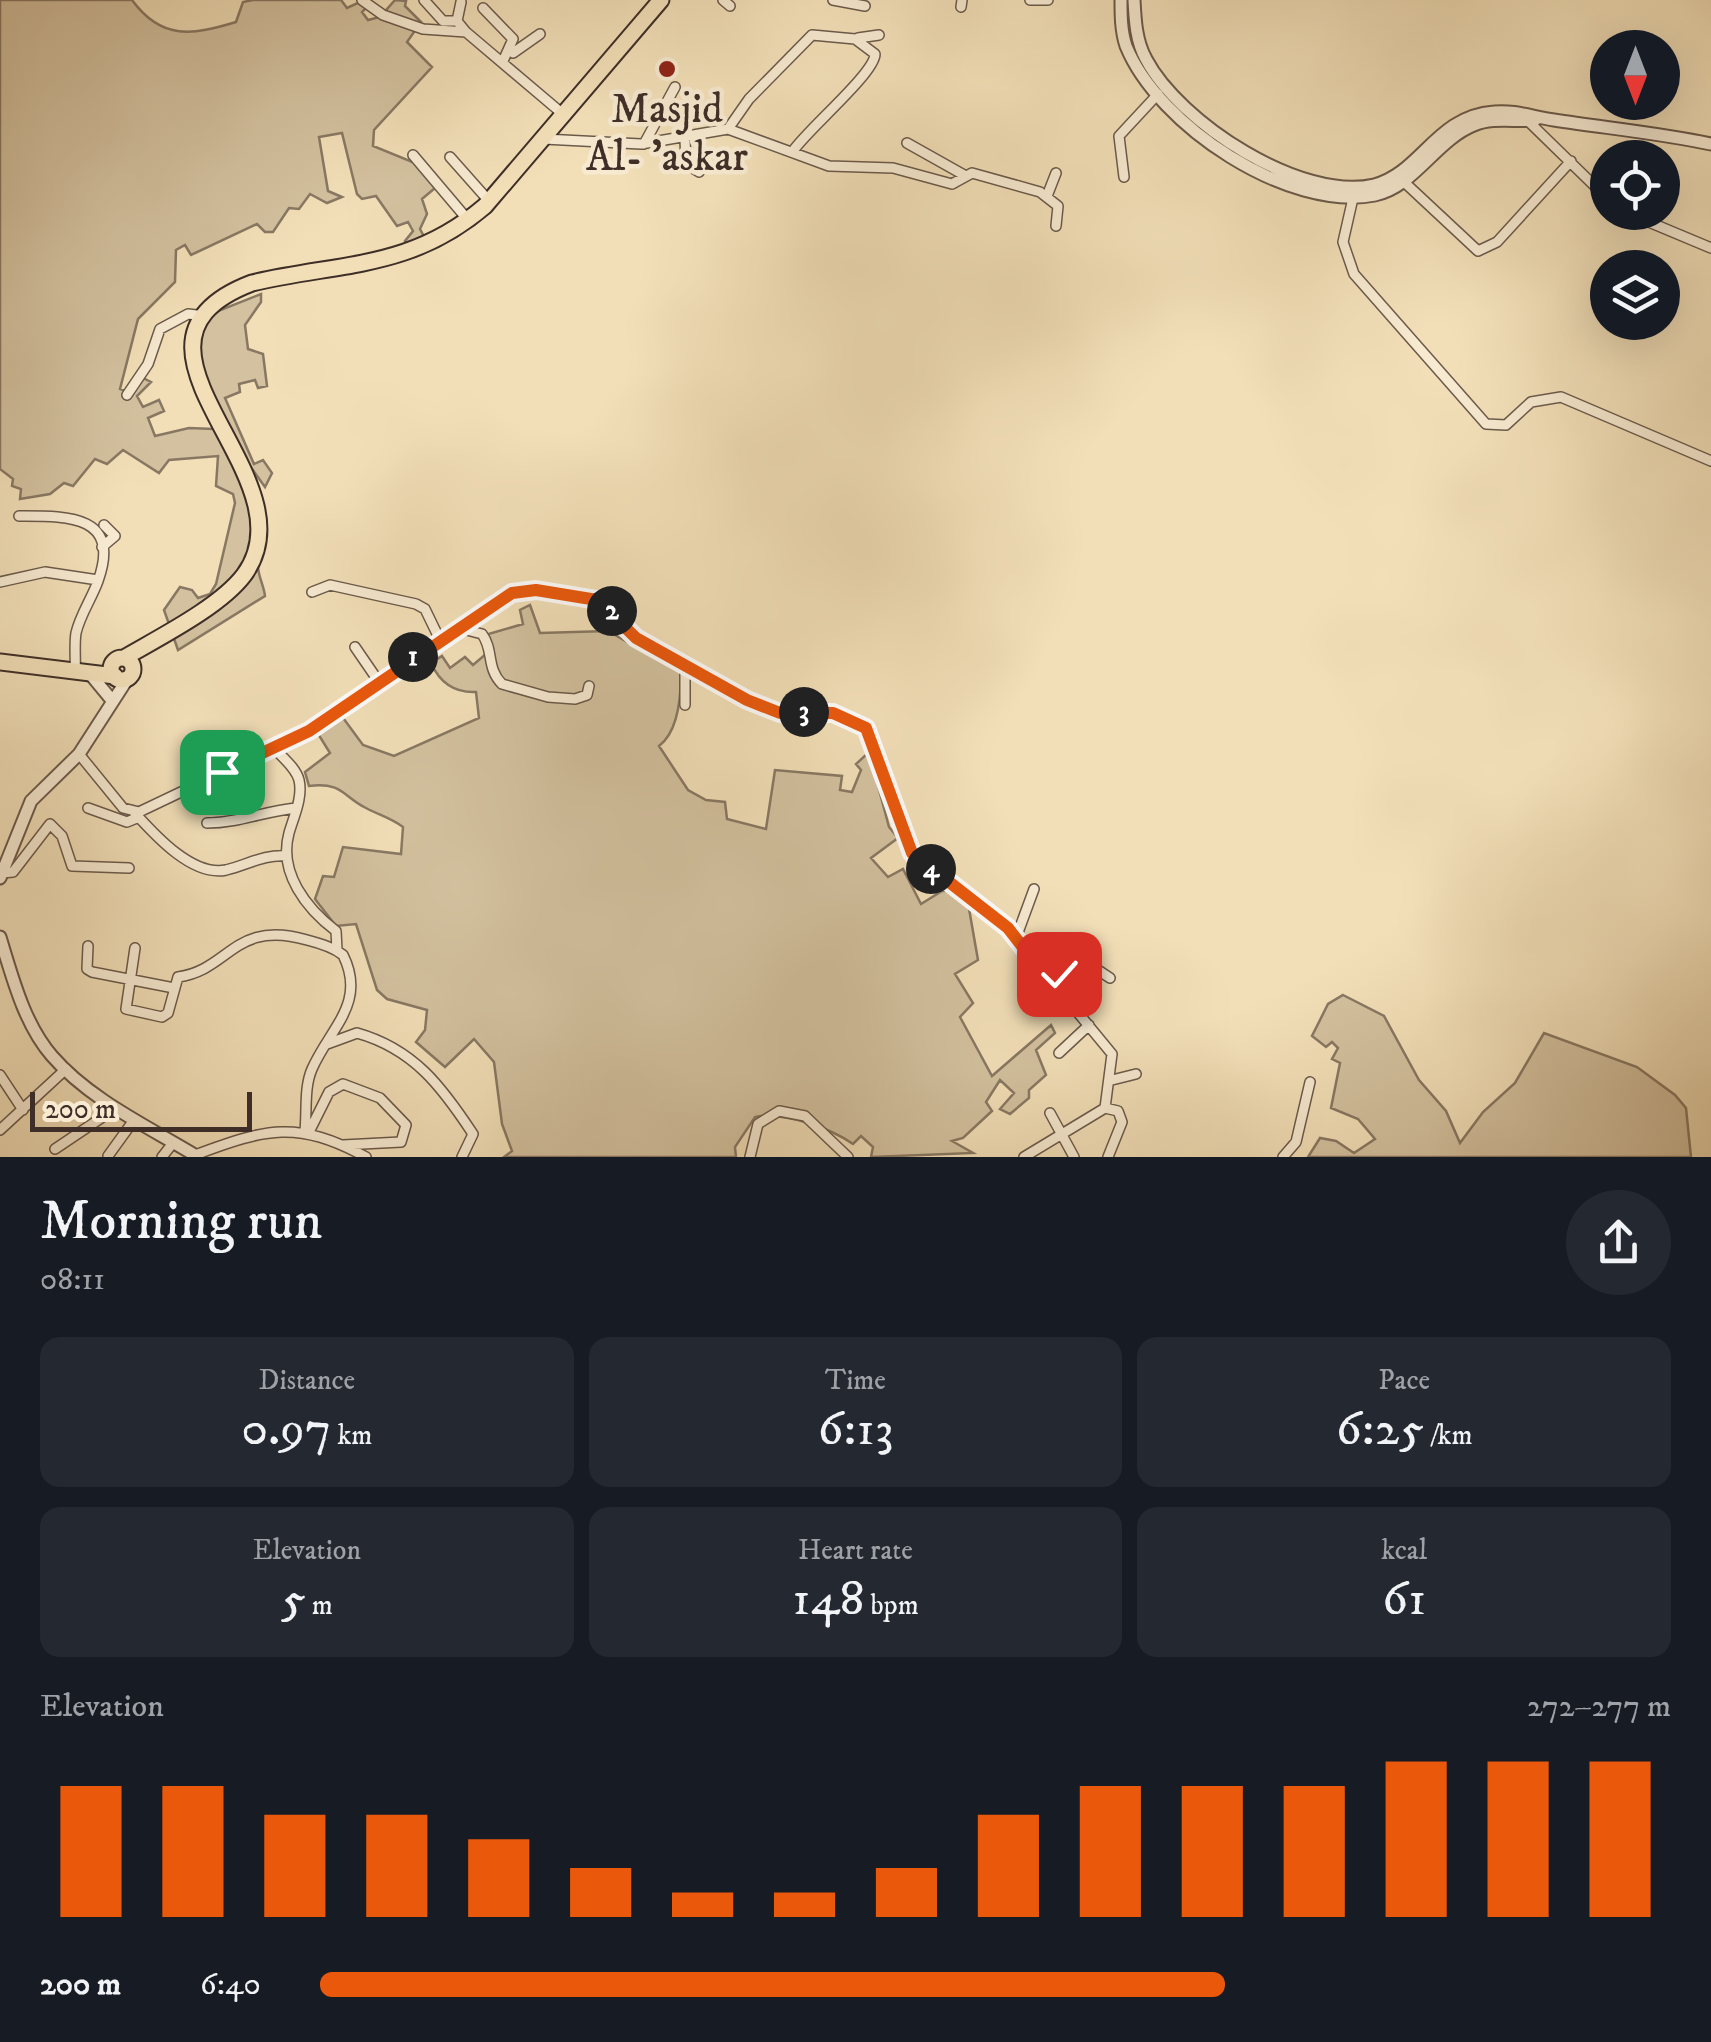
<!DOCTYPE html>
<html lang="en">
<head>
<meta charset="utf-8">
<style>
  body { margin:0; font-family:"IM FELL DW Pica",serif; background:#242831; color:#f1f3f6; height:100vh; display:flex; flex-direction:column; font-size:38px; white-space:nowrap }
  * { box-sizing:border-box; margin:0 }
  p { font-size:32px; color:#9ea1a6 }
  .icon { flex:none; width:55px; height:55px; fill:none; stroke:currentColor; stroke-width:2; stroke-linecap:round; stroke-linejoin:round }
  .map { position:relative; height:1157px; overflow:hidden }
  .details { display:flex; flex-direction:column; background:#171b24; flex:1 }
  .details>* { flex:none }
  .needle { width:65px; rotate:180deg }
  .tools { position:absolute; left:1590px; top:30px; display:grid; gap:20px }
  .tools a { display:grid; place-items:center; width:90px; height:90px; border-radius:50%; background:#171b24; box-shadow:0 10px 40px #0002; font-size:50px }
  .scale { position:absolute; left:30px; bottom:25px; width:222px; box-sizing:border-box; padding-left:10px; border:5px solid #3e2e27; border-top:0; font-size:28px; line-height:35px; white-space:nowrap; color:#3e2e27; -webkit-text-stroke:8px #f7ead1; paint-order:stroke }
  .pin { position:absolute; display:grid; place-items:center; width:85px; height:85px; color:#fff; margin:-42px; border-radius:20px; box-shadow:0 5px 15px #0006 }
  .km { position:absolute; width:50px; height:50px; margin:-25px; border-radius:50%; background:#222; color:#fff; font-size:28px; line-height:50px; text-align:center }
  .round { display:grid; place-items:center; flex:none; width:105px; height:105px; border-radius:52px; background:#242831 }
  .summary { display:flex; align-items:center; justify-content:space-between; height:170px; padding:0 40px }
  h1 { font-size:55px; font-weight:600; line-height:75px }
  .stats { display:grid; grid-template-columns:repeat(3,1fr); gap:15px; height:170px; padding:10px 40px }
  .stats div { display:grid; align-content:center; border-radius:20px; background:#242831; text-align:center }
  .stats b { font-size:50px; font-weight:600 }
  .stats small { font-size:28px; font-weight:400 }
  .stats p { font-size:28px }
  .chart { height:280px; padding:20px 40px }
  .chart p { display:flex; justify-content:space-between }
  .chart svg { width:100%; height:180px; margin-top:10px; stroke:#ea580c; stroke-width:6 }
  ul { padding:0 40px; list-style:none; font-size:32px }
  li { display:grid; grid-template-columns:160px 120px 1fr; align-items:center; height:75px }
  li i { height:25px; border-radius:12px; background:#ea580c }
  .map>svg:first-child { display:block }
</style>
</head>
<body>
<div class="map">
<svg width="1711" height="1157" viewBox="0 0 1711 1157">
  <rect width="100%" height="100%" fill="#f2dfb8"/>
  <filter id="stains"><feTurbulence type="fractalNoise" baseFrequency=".002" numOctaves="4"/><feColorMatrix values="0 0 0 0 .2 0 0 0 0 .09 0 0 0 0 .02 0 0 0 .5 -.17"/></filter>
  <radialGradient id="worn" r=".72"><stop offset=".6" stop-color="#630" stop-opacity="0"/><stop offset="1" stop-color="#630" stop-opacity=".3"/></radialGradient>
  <path fill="#d3c19f" stroke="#887863" stroke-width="2.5" d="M0,0h132c30,41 61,35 104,22l7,-20 10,-2h88l6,8 13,-6 7,5 -5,5 6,8 12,-3 15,-17 11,1 -1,5 16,16 -14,20 25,25 -58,63 -1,16 42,17 20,25 -13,11 5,15 -7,15 8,15 -15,5 -8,-8 8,-10 -5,-9 -11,4 -21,-30 -14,3 -5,-5 -15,-61 -23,4 9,54 14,6 -15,6 -17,-9 -11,15 -10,-1 -16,24h-8l-8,-8 -66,31 -6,-10 -9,5 -1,32 -37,37 -18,70 11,4 12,-15 8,4 -14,14 6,11 16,-7 5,11 -16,7 7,18 34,-8 25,1 3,-15 -21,-70 17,-31 48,-19v8l-16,23 3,24 15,5 4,32 -9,2 -3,-8 -16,4 1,8 -15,6 29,66 9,-4 9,13 -7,14 -15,-21 -8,2c32,47 14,49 16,98 0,10 6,20 7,30l-87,54 -14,-40 16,-23 12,3 6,8 12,-4 6,-10 19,-81 -2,-9 -17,-8 2,-30 -49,4 -10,13 -36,-23 -16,14 -12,-5 -22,27 -9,-3 -14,11 -30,5 1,-10 -9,-3 1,-7 -13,-10z
    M530,605l10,28 68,-2 73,42c0,22 -2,58 -22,73l29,44 18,10 19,2 2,17 39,10 9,-59 67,6 -2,14 12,2 9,-22 -5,-6 13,-12 20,75 9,11 -27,20 17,19 15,-8 18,35 21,-13 17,-1 9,13 10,57 -23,14 18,29 -13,14 32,59 59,-51 4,8 -19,17 10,25 -17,15v8l-19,16 -10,-5 14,-16 -14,-13 -14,22 6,9 -29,27 -11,3 21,12 -102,4 2,-10 -12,-11 -8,8c-23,-16 -70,-33 -98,-27l-20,30 1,10h-232l8,-6 -10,-27 -8,-62 -20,-23 -29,28 -29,-25 9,-12 2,-20 -40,-11 -10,-9 -21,-66 -20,2 -21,-27 8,-23 11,1 9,-30 58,7 2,-27c-12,-9 -24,-12 -37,-19 -24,-12 -23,-26 -57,-22l-4,-14 25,-19 -15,-24 26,-14 22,30 31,11 85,-38 -3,-26c-22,1 -36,-9 -45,-29l11,-7 8,12 15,-11 8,8 20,-17 -8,-13 38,-11 -3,-14z
    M1343,995l41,21 35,64 27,31 14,32 23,-31 32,-29 29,-50 93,34 38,28 11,13 5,49h-383l12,-19 16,3 18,12 21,-14 -17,-20 -27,-11 9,-45 -8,-4 6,-11 -6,-6 -6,5 -14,-11 16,-32z"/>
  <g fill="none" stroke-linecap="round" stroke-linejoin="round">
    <g stroke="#6b5a4b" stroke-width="12">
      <path id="minor" d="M362,0l21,15 40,14 43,3 98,83
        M424,0l19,21h14l9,11
        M723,0l7,6
        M833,0l32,6
        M1030,0h18
        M961,7l1,-7
        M483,8l30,31 -10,22
        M457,21l4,-19
        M858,38l21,-3
        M513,53l27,-19
        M1527,120l81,79
        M728,129l21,-30 63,-64 43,4 20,15c0,19 -67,75 -82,97
        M544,139l97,5 87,-15 101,37 64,2 59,16 20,-11 68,19 18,14 -2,20
        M685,139l1,25 13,8
        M907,143l57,32
        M644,144l31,-57
        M413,155l55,65
        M450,157l39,44
        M1124,177l-5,-41 39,-42
        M1403,181l75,70 19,-9 74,-81
        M1047,196l9,-23
        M1353,198l-10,44 11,32 132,150 20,1 25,-23 30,-5 150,64
        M1625,212l86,36
        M127,395l21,-31 12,-35 28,-15 17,2
        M19,516c47,0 103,-2 79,65 -6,17 -18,34 -22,52 -2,12 0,27 -1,39
        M102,547l13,-11 -11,-11
        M0,582l45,-10 53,8
        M312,592l18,-7 86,19 9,5 15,31
        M459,628l23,6c12,16 4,34 20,50l46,13 27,2 12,-4 2,-9
        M355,647l24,35
        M685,705v-40
        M275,749c8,9 21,19 24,31 4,17 -5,36 -10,53 -11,40 18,76 47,98l1,19
        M79,754l44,54 16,4 170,-81 204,-138 23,-3 61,10 14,9 25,29 111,63 33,12h53l33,15 46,125 96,75 104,126 -7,54 -81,49
        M88,808l39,14 12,-5
        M134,812c20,22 58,65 92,58 21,-5 38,-16 61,-14
        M207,823c32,0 58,-12 89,-15
        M2,873l11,-1 37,-48 12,12 10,30 57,2
        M1016,938l18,-49
        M88,946l-1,23 5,3 82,16
        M135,948l-9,61 36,8 6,-4 10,-36c52,-7 56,-58 129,-37 12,3 26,7 36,15 24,48 -13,73 -31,114 -8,18 -5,42 -7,62
        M1055,989l5,-5 -3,-20 3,-8 29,8 21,14
        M327,1044l30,-11c57,16 85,54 116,101l-11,23
        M1059,1053l30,-28
        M0,1075l23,35
        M1112,1080l24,-6
        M1105,1108l13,3 4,11 -14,35
        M1050,1113l24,44
        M0,1130l66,-61
        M309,1132l20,-40 14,-8 37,14 26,27 -5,17 -58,3
        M55,1149l61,-41
        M195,1155c72,-27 102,-35 171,2
        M108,1156l26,-36
        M162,1157l11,-14
        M750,1157l8,-33 21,-13 26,5 43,41
        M1283,1157l13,-15 14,-60"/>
    </g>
    <g stroke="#6b5a4b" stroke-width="15">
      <path id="tertiary" d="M1121,0c0,15 0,31 5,46 32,79 162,166 249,149 39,-8 61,-55 99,-70 19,-8 41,-3 61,-5
        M1134,0c1,20 2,41 12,59 33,63 155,143 228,126 47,-12 62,-69 120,-73 21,-2 39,5 60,8 52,8 105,13 157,24
        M91,675l19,23
        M0,878l31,-77 48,-47 49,-76
        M0,937c12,39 24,87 52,119 38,44 97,71 146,101"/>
    </g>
    <g stroke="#3e2e27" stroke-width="19">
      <path id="trunk" d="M124,658c34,-20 96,-51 120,-83 73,-99 -153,-231 8,-292 89,-21 158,-13 233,-77l176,-206
        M111 669a11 11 0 1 1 22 0a11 11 0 1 1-22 0Z
        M0,662l115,14"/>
    </g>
    <use href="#minor" stroke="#f7ead1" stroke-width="9"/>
    <use href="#tertiary" stroke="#f7ead1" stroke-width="11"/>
    <use href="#trunk" stroke="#f2dfb8" stroke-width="15"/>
  </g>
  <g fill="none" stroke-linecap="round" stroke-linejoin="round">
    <g stroke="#fff" stroke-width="20">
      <path id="route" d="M222,772l87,-41 203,-138 24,-3 61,10 39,38 111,62 33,13h53l33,15 46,125 96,75 47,61 5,-5 -1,-10"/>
    </g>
    <use href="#route" stroke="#ea580c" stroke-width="12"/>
  </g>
  <circle fill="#8f2418" stroke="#f7ead1" stroke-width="4" cx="667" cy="69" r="10"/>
  <g text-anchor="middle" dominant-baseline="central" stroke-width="9" stroke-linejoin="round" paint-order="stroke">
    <g font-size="42" fill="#3e2e27" stroke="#f7ead1">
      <text x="667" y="110">Masjid<tspan x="667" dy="48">Al- 'askar</tspan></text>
    </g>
  </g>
  <rect width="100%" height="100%" filter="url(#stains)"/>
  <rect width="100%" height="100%" fill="url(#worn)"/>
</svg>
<div class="tools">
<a><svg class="needle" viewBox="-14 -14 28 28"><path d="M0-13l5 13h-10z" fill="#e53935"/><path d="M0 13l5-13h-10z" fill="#9ea1a6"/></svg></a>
<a><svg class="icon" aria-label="locate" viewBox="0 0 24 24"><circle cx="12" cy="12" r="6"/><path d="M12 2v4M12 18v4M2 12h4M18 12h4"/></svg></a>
<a><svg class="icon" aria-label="layers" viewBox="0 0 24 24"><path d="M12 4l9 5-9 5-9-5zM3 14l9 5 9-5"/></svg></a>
</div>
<div class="scale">200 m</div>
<div class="pin" style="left:222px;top:772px;background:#1e9e55"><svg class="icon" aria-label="arrive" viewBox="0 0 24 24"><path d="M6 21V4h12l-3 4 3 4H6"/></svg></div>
<div class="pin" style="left:1059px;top:974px;background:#d93025"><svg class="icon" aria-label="check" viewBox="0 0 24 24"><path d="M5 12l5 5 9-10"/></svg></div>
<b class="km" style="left:413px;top:657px">1</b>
<b class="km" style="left:612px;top:611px">2</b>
<b class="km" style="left:804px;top:712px">3</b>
<b class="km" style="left:931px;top:869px">4</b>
</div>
<section class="details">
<div class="summary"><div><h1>Morning run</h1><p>08:11</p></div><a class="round"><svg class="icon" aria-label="share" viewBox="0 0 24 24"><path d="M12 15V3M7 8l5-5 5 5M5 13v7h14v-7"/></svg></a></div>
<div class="stats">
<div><p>Distance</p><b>0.97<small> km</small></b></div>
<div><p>Time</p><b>6:13</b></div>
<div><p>Pace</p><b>6:25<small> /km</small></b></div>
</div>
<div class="stats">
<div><p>Elevation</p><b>5<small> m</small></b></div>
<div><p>Heart rate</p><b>148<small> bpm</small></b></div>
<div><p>kcal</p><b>61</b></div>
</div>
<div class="chart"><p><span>Elevation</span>272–277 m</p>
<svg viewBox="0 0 160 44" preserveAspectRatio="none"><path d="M5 44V12M15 44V12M25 44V19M35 44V19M45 44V25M55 44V32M65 44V38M75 44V38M85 44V32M95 44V19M105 44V12M115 44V12M125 44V12M135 44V6M145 44V6M155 44V6"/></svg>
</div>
<ul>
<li><b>200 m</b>6:40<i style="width:67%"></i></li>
</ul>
</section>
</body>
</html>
